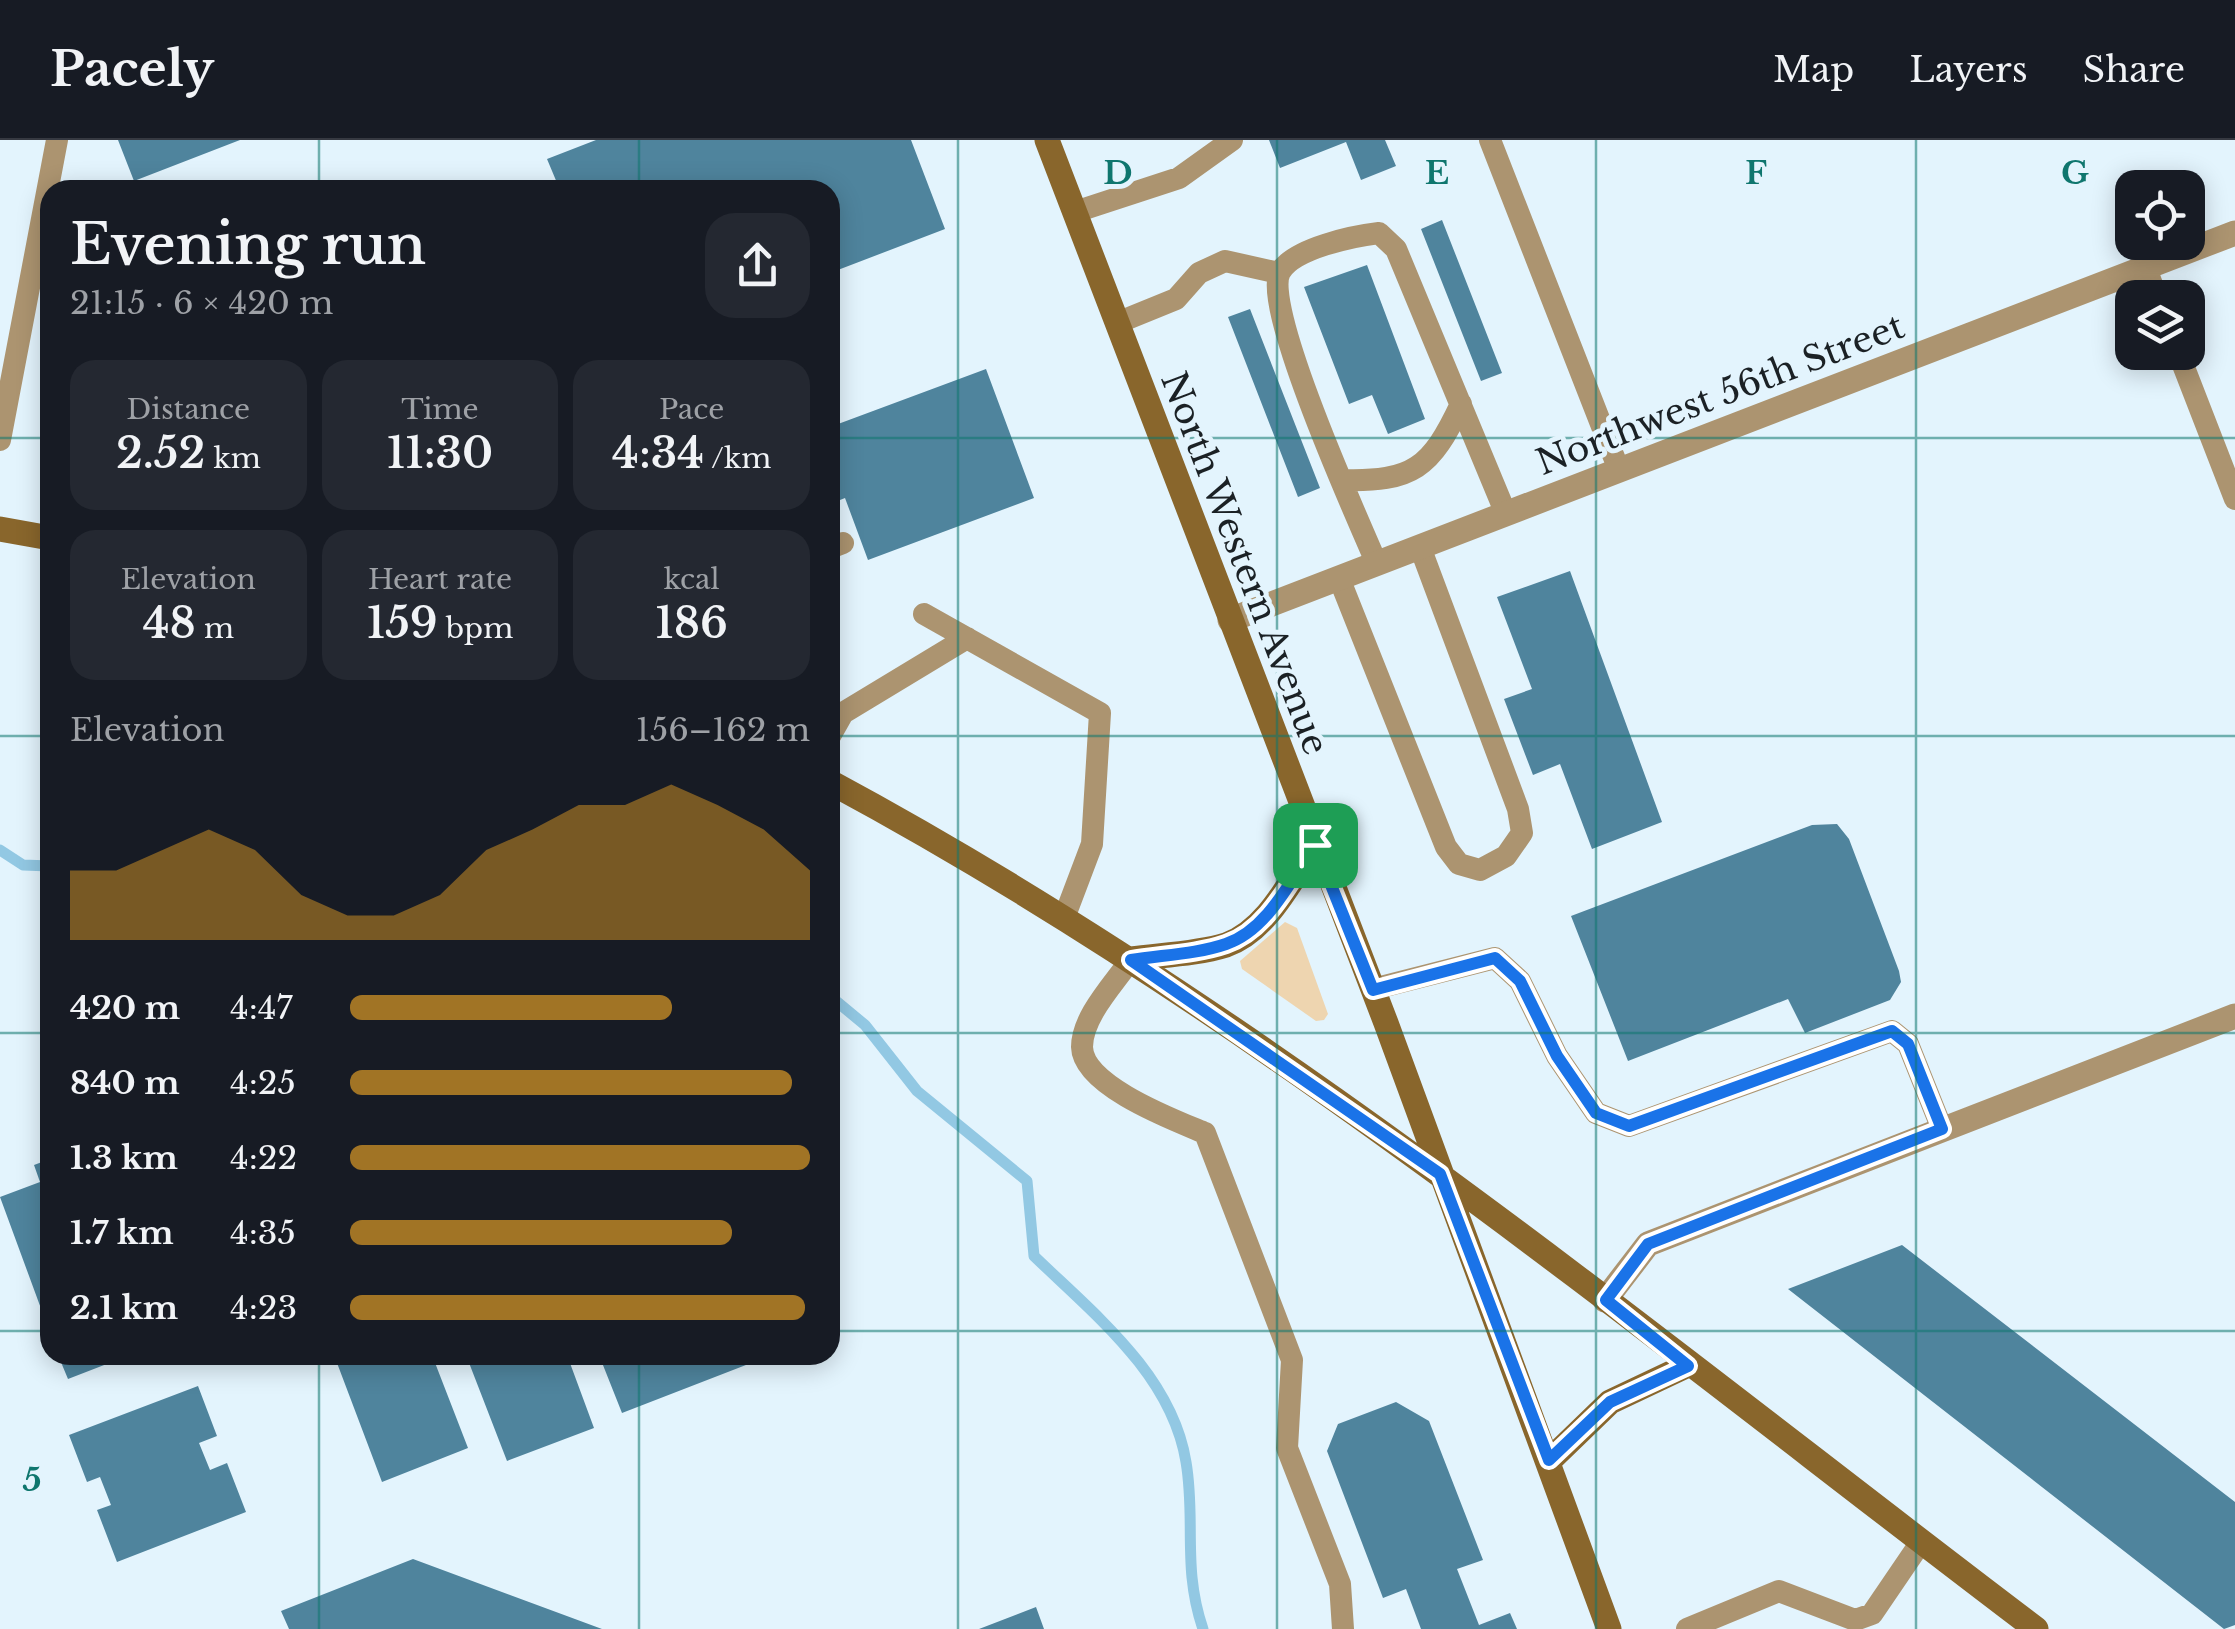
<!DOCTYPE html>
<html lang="en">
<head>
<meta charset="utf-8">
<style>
  body { margin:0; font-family:"Libre Baskerville",serif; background:#242831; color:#f1f3f6; height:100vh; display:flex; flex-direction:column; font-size:38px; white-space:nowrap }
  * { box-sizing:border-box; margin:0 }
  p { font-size:32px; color:#9ea1a6 }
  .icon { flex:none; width:55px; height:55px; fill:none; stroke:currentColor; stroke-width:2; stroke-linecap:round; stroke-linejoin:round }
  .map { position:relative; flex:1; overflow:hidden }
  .side { position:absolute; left:40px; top:40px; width:800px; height:1185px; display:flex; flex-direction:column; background:#171b24; border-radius:30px; box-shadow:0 5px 25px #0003 }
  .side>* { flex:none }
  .buttons { position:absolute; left:2115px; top:30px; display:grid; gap:20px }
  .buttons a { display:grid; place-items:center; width:90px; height:90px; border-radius:20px; background:#171b24; box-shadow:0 5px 25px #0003; font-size:50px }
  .pin { position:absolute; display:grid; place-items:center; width:85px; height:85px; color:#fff; margin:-42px; border-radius:20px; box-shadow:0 5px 15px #0006 }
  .round { display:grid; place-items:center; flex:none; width:105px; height:105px; border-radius:30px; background:#242831 }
  .summary { display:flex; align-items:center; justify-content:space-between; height:170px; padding:0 30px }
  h1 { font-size:55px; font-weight:600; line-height:75px }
  .metrics { display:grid; grid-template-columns:repeat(3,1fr); gap:15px; height:170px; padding:10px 30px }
  .metrics div { display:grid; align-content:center; border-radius:25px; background:#242831; text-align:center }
  .metrics b { font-size:42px; font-weight:600 }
  .metrics small { font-size:28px; font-weight:400 }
  .metrics p { font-size:28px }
  .chart { height:280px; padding:20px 30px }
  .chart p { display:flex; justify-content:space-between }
  .chart svg { width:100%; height:180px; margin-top:10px; fill:#a17425; opacity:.7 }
  ul { padding:0 30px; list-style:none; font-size:32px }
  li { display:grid; grid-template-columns:160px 120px 1fr; align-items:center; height:75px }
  li i { height:25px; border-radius:12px; background:#a17425 }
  header { display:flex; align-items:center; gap:60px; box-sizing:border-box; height:140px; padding:0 50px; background:#171b24; border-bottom:2px solid #363941 }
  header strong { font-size:48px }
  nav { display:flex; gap:55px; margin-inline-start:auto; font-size:35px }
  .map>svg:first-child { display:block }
</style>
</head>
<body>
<header>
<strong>Pacely</strong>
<nav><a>Map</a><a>Layers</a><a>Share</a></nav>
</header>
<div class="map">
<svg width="2235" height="1489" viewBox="0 0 2235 1489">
  <rect width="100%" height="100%" fill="#e3f4fd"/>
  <path fill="#eed5b0" d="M1285,782l12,6 31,86 -4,6 -8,1 -74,-52 -2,-8z"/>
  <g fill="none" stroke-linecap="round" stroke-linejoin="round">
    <path stroke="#92c8e3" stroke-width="11" d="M0,710l23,15 27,1
      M830,856l35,29 52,66 110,90 7,75c60,58 138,119 152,206 10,58 -4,106 17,167"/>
  </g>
  <path fill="#4f849d" d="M118,0h122l-106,41z
    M596,0h315l34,89 -115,44v-83h-270l-13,-31z
    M1269,0h116l11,26 -35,14 -15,-38 -66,26z
    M1442,80l60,153 -21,8 -60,-152z
    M1367,125l58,154 -37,15 -16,-39 -23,9 -45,-117z
    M1250,169l70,179 -22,9 -70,-180z
    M986,229l48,129 -166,62 -23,-62 -15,6v-77z
    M1570,431l92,251 -70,27 -32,-85 -27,11 -29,-76 28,-10 -35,-92z
    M1837,684l12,15 50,132 2,11 -11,18 -85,33 -17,-34 -160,62 -57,-145 241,-91z
    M50,1019v174l-50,-136 40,-15 -6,-17z
    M1902,1105l333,257v123l-11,4 -436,-340z
    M58,1215h72l-62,24z
    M334,1215h98l36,93 -86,34z
    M466,1215h101l27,73 -87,33z
    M599,1215h173l-150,58z
    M198,1246l19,50 -18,7 11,27 17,-7 19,49 -129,50 -20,-52 14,-5 -11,-28 -13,5 -18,-47z
    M1396,1262l33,19 54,139 -26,9 22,56 31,-12 7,16h-96l-15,-40 -23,9 -56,-147 11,-27z
    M413,1419l189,70h-313l-8,-18z
    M1036,1467l8,22h-65z"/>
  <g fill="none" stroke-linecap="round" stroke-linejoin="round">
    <path stroke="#ac9470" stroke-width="22" d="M1490,0l129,330
      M1075,72l104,-34 53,-38
      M2146,128l11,30
      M1117,183l59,-24 23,-26 26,-12 54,12
      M2178,212l57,147
      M0,300l57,-300
      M1342,340c71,2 89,-12 119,-76
      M830,408l13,-5
      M1377,424c-19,-44 -116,-259 -97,-292 14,-24 74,-36 99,-39l17,16 110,265
      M1339,438l107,269 13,17 21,6 26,-14 16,-23 -4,-24 -98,-262
      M924,474l176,99 -8,131 -28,74
      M830,596l13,-23 124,-75
      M1131,819c-16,24 -49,57 -49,88 1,39 92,73 123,86l87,227 -5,88 53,136 3,45
      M1373,849l122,-31 25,23 37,75 39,57 33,13 263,-95 16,13 34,85
      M1687,1489l92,-38 76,29 17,-6 49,-72"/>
    <path stroke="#ac9470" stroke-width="25" d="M1230,480l1005,-387
      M1605,1160l43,-56 587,-228"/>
    <path stroke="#89662c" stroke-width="25" d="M1047,0l339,883 223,606
      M0,389l50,9
      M830,642c434,233 815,551 1206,847
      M1131,819c30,-4 66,-5 95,-14 42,-15 65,-66 89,-100
      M1549,1321l61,-59 78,-37"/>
  </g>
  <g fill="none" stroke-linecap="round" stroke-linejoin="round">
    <g stroke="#fff" stroke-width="20">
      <path id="route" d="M1315,705l58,145 122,-32 25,23 37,75 39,57 33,13 263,-95 16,13 34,85 -294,115 -42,56 82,66 -78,36 -61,58 -109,-286 -309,-214c30,-5 66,-6 95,-16 42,-14 65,-65 89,-99z"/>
    </g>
    <use href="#route" stroke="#1a73e8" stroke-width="12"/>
  </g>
  <path fill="none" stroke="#0f766e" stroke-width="2.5" stroke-opacity="0.55" d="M319,0v50M639,0v50M958,0v1489M1277,0v1489M1596,0v1489M1916,0v1489M0,298h50M830,298h1405M0,596h50M830,596h1405M0,893h50M830,893h1405M0,1191h50M830,1191h1405M319,1215v274M639,1215v274"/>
  <g text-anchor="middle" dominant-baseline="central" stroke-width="10" stroke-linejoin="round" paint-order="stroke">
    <g font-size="35" fill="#1b2125" stroke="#e3f4fd">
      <text transform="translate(1720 254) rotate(-21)">Northwest 56th Street</text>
      <text transform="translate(1245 423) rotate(69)">North Western Avenue</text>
    </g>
  </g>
  <g font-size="32" text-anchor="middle" font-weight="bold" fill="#0f766e" stroke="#e3f4fd" stroke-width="10" stroke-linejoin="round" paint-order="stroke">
    <text x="1118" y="44">D</text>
    <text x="1437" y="44">E</text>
    <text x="1756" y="44">F</text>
    <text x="2075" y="44">G</text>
    <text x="32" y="1351">5</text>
  </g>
</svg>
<div class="buttons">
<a><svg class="icon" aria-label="locate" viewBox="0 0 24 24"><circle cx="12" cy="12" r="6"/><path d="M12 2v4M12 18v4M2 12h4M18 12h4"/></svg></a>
<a><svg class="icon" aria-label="layers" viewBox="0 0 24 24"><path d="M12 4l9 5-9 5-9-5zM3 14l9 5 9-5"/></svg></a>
</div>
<div class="pin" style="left:1315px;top:705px;background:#1e9e55"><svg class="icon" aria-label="arrive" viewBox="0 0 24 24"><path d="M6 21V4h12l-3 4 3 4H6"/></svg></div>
<section class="side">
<div class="summary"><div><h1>Evening run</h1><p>21:15 · 6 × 420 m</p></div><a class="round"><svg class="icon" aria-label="share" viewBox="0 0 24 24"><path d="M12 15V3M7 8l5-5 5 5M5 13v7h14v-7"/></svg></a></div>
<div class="metrics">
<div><p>Distance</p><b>2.52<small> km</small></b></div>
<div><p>Time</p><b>11:30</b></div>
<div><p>Pace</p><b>4:34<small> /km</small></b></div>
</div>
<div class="metrics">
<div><p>Elevation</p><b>48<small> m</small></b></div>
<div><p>Heart rate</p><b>159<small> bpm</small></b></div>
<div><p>kcal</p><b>186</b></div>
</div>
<div class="chart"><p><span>Elevation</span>156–162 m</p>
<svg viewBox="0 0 160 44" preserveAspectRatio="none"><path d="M0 44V27L10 27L20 22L30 17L40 22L50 33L60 38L70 38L80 33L90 22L100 17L110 11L120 11L130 6L140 11L150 17L160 27V44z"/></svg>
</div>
<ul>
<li><b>420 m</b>4:47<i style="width:70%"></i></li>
<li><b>840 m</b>4:25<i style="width:96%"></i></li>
<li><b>1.3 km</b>4:22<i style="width:100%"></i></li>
<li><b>1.7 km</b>4:35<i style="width:83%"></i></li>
<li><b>2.1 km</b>4:23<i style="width:99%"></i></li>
</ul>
</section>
</div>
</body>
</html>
